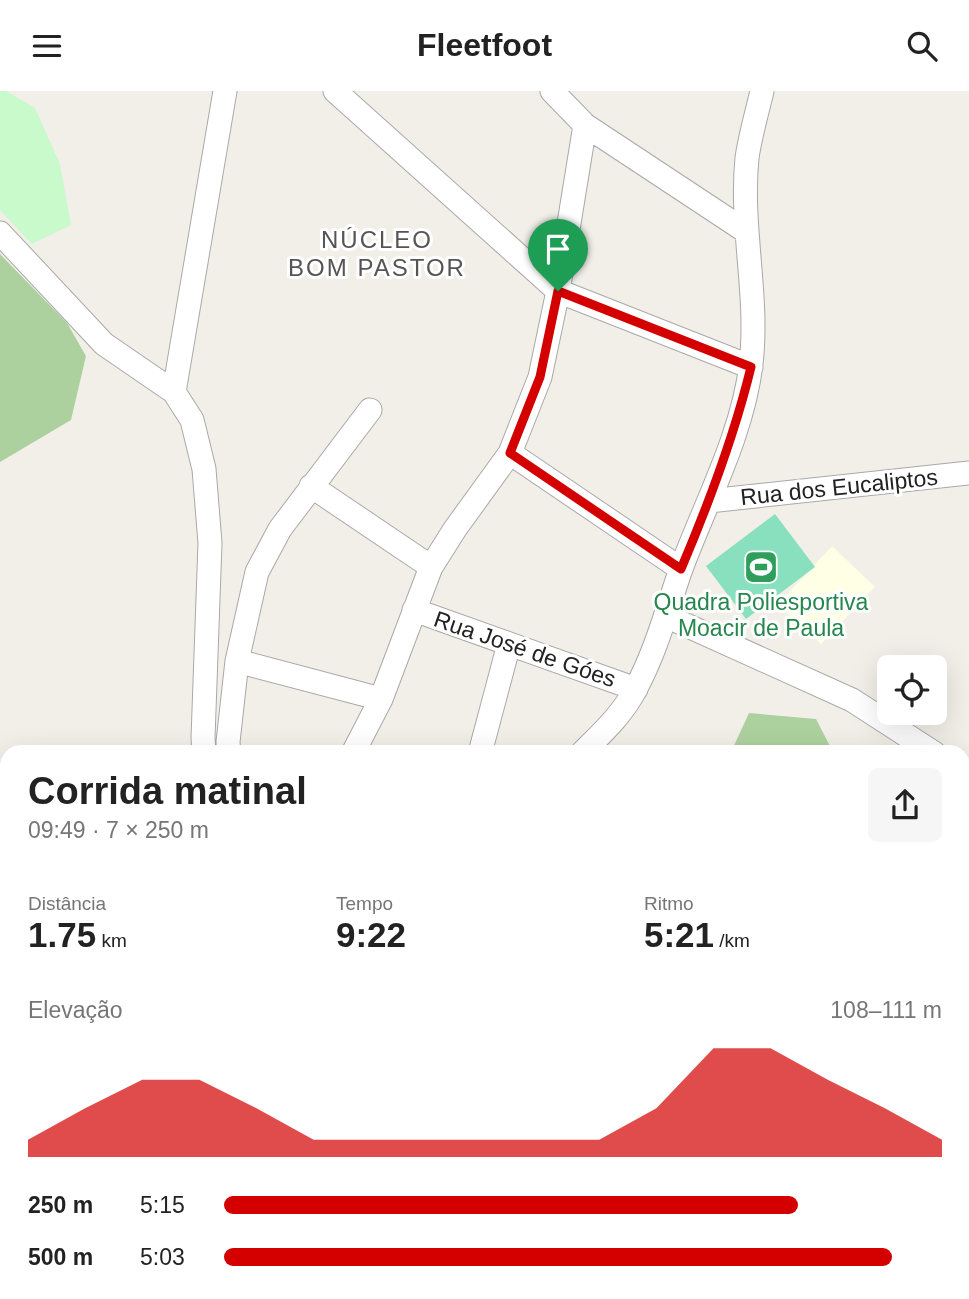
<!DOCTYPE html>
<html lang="pt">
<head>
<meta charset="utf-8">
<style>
  body { margin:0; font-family:Helvetica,sans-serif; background:#f6f6f6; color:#222; height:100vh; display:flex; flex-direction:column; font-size:26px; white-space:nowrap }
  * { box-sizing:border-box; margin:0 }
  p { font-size:23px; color:#767676 }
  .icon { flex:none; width:38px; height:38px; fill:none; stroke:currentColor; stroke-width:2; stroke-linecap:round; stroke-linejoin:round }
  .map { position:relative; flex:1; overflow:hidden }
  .details { position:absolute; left:0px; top:654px; width:970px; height:555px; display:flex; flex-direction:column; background:#fff; border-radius:21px 21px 0 0; box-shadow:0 7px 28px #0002 }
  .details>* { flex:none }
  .buttons { position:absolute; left:877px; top:564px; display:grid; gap:14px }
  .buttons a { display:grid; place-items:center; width:70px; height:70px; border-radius:10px; background:#fff; box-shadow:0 7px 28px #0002; font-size:35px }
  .pin { position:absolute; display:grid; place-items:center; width:60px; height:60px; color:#fff; margin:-72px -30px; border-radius:50% 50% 50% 0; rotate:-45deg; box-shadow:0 0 7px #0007 }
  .pin .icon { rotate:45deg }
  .round { display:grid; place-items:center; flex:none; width:74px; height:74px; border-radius:10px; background:#f6f6f6 }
  .overview { display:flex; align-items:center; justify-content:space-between; height:119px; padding:0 28px }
  h1 { font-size:38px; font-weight:700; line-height:52px }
  .metrics { display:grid; grid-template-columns:repeat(3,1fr); gap:10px; height:119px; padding:7px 28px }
  .metrics div { display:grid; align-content:center }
  .metrics b { font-size:35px; font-weight:700 }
  .metrics small { font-size:19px; font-weight:400 }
  .metrics p { font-size:19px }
  .chart { height:196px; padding:14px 28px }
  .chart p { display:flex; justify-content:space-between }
  .chart svg { width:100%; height:126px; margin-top:7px; fill:#d40000; opacity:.7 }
  ul { padding:0 28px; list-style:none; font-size:23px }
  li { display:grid; grid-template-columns:112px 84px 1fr; align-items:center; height:52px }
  li i { height:18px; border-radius:9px; background:#d40000 }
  header { display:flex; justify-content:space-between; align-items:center; height:91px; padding:0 28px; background:#fff; font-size:32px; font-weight:700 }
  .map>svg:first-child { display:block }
</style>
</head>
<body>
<header><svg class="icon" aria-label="menu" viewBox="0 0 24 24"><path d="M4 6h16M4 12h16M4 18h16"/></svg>Fleetfoot<svg class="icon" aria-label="search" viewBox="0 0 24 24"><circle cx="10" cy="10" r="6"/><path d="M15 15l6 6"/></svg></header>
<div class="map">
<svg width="969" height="1208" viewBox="0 0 969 1208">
  <rect width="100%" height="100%" fill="#f2efe9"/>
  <path fill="#ffffe5" d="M832,455l43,41 -54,57 -43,-40z"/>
  <path fill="#add19e" d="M0,163l67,69 19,33 -15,64 -71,42z
    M749,622l67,6 17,33h-102z
    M0,1021l7,1v180h219l2,6h-228z"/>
  <path fill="#c8facc" d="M0,0h6l29,17 25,56 11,61 -39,19 -32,-34z"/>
  <path fill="#88e0be" d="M775,423l40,53 -69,52 -40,-53z"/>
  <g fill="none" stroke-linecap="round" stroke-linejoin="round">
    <g stroke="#a9a9a9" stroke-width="15">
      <path id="service" d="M0,1010l7,-1"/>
    </g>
    <g stroke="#a9a9a9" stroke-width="25">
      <path id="minor" d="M335,0l223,200 193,76
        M552,0l33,34 162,107
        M0,142l104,111 70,48
        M510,362l171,116
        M311,395l120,81
        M709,410l260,-28
        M414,519l222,79
        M666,525l186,84 82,53
        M237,570l144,38
        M204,662l-1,-15 7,-195 -6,-74 -12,-49 -18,-28 51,-301
        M229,662l-1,-11 9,-81 20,-89 23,-43 90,-119
        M353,662l28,-54 50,-132 24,-38 55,-76 30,-76 18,-86 27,-166
        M480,662l29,-109
        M582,662c20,-20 41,-39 54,-65 20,-37 31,-79 45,-119 24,-65 62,-135 70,-205 8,-68 -11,-137 -4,-206 3,-22 10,-45 15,-67
        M962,683l7,5
        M962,845l7,1
        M962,1056l7,1
        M884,1202l10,6
        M352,1208l2,-6
        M529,1208l3,-6"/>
    </g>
    <use href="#service" stroke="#fff" stroke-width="12"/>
    <use href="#minor" stroke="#fff" stroke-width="23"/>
  </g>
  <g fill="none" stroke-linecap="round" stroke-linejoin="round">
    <g stroke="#fff" stroke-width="14">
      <path id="route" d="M558,200l193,76c-17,70 -42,136 -70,202l-171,-116 30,-76z"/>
    </g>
    <use href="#route" stroke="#d40000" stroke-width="9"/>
  </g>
  <defs>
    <g id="stadium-square" transform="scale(1.75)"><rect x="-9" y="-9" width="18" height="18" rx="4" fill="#2e9e5b" stroke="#fff"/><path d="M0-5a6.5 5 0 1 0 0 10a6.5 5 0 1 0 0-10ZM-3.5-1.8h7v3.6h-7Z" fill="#fff"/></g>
  </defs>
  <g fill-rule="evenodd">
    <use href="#stadium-square" x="761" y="476"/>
  </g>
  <g text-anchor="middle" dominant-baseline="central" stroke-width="6" stroke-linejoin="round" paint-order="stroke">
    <g font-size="23" fill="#222" stroke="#fff">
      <text transform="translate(839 396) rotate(-6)">Rua dos Eucaliptos</text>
      <text transform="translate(525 558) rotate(19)">Rua José de Góes</text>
    </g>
    <g font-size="23" fill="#27864d" stroke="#fff">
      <text x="761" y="511">Quadra Poliesportiva<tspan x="761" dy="26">Moacir de Paula</tspan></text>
    </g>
    <g font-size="24" letter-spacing="2" fill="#555" stroke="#fff">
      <text x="377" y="148">NÚCLEO<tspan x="377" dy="28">BOM PASTOR</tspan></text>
    </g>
  </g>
</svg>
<div class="buttons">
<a><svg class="icon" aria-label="locate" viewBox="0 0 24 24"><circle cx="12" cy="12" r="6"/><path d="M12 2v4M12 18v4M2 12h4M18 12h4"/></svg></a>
</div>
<div class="pin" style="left:558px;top:200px;background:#1e9e55"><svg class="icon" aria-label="arrive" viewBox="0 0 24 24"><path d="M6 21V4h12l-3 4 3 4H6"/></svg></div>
<section class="details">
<div class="overview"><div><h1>Corrida matinal</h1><p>09:49 · 7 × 250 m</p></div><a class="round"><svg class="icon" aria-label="share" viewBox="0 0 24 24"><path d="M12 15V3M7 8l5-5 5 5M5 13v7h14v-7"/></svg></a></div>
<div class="metrics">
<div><p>Distância</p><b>1.75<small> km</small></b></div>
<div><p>Tempo</p><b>9:22</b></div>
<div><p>Ritmo</p><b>5:21<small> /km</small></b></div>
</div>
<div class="chart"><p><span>Elevação</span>108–111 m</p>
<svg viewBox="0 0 160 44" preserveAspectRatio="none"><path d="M0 44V38L10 27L20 17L30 17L40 27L50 38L60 38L70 38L80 38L90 38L100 38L110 27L120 6L130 6L140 17L150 27L160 38V44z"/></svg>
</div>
<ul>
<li><b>250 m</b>5:15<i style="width:80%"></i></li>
<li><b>500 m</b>5:03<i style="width:93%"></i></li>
</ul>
</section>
</div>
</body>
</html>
